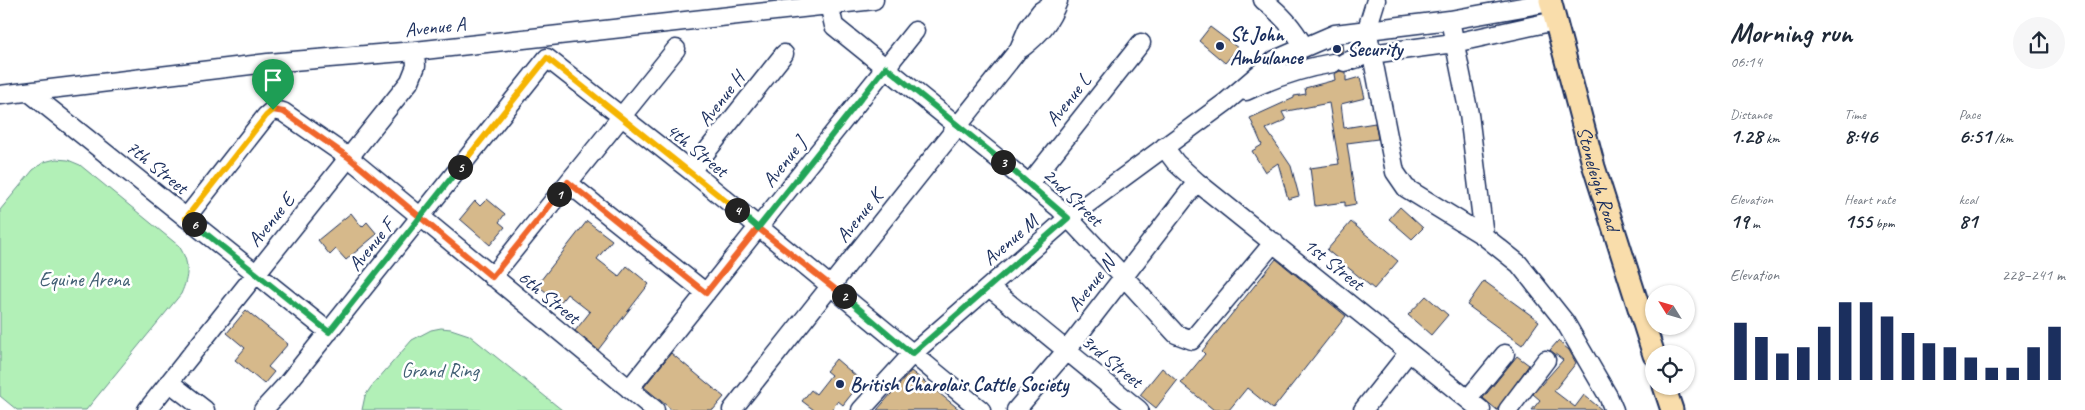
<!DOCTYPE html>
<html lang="en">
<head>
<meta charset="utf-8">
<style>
  body { margin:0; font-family:Caveat,sans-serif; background:#f6f6f7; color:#1f2937; height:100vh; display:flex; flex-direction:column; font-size:19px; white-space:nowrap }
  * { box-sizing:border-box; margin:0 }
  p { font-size:16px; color:#747a83 }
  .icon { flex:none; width:28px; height:28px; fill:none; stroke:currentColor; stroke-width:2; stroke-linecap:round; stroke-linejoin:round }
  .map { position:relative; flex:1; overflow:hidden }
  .side { display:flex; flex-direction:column; background:#fff; width:375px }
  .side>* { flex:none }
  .needle { width:32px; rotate:307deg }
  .tools { position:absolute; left:1645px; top:285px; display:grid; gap:10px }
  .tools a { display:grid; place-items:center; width:50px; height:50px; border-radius:50%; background:#fff; box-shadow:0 1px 4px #0004; font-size:25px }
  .pin { position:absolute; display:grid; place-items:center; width:42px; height:42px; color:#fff; margin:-51px -21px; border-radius:50% 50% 50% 0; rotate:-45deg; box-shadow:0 0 5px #0007 }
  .pin .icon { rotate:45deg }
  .km { position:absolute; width:25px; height:25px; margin:-12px; border-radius:50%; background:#222; color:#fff; font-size:14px; line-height:25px; text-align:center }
  .round { display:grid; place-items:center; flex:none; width:52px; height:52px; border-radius:26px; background:#f6f6f7 }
  .head { display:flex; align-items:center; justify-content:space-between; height:85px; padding:0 20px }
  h1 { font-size:28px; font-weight:600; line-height:38px }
  .stats { display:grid; grid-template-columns:repeat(3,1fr); gap:8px; height:85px; padding:5px 20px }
  .stats div { display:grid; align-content:center }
  .stats b { font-size:21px; font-weight:600 }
  .stats small { font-size:14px; font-weight:400 }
  .stats p { font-size:14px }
  .chart { height:140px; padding:10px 20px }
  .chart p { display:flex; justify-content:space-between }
  .chart svg { width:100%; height:90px; margin-top:5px; stroke:#1b2f5e; stroke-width:6 }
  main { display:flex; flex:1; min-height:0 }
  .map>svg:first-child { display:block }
</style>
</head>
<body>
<main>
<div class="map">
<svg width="1710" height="410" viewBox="0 0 1710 410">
  <rect width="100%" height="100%" fill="#fff"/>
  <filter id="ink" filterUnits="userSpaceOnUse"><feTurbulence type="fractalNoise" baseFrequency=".02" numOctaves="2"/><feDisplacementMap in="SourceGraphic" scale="10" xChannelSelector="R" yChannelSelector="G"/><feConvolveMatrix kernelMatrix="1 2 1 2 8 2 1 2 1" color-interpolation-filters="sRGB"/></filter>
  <g filter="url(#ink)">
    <path fill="#b2f0b7" stroke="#66908a" d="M56,159l12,1 12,5 99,81c11,17 10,30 2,48l-95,116h-69l-17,-14v-186l33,-40 11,-8z
      M441,328l10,1 18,6 93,75h-200l3,-14 6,-9 41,-47 19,-10z"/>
    <path fill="#d6b98b" stroke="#1b2f5e" d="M1210,27l28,21 -13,15 -26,-22z
      M1338,44h4l1,7 -5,3 -6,-1 -1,-6z
      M1340,71l6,1v9l14,-4 5,21 -24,6 3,24 31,-5 3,16 -31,4 9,61 -11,2v-4l-30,4 -5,-38 29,-4 -10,-61 -47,9 4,8 -20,9 25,37 8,30 -11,3 -10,-36 -13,9 -13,-21 10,-6 -12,-27 44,-20v-2l12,-2 -1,-6 30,-8 -1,-6z
      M487,199l18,15 -6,8 6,5 -15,18 -30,-26 15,-18 5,5z
      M1400,207l23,21 -11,11 -23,-20z
      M351,213l11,14 5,-5 10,12 -31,26 -10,-11 -6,6 -12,-15z
      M587,221l25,19 -15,19 22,17 8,-10 22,18 -51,66 -23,-19 15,-19 -23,-18 -7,9 -23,-18z
      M1351,222l47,39 -24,28 -47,-39z
      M1276,259l70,57 -73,93 -26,-21 -18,22h-15l-33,-27 24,-29 -3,-3z
      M1484,281l55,40 -17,24 -55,-40z
      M1426,296l22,19 -17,20 -23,-20z
      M246,310l42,34 -20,23 6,5 -10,12 -29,-24 10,-12 -18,-15z
      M1558,341l11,9 7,13 -22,28 21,16 9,-12 18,15h-70l8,-10 -7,-6 30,-34 -13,-10z
      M671,353l53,44 -11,13h-41l-28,-23z
      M1517,356l12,9 -32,45 -14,-12z
      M836,359l21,18 -4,5 5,4 -15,19 -5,-4 -7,9h-17l-12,-9 9,-11 5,4 15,-19 -5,-4z
      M1162,368l15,13 -21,27 -16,-13z
      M911,371l23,18 26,21h-83z"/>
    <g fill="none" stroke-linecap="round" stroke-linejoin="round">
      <g stroke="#1b2f5e" stroke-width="21">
        <path id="minor" d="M1263,0c18,14 30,27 41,47
          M1376,0l-9,29 28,143 11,16 78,48 35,28 46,58 43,74 6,14
          M829,4l5,22 225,182 65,69 52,57 16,6 82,-98
          M1450,20l19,94 15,122
          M1022,48c18,-14 28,-26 36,-47
          M547,58l144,113 290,239
          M1345,62l26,-8 83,-11 101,-22
          M1246,91c27,-13 57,-23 87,-28
          M29,92l300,240
          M0,95l268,-32 147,-12 459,-51
          M1164,147l12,16 21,19 284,228
          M691,171l93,-117
          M568,183l138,110
          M1030,183l111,-140
          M186,218l80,-102 7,-6 10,2 65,45 307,253
          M492,277l184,-228
          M989,287l150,123
          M169,382l36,28
          M629,389l286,-358
          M1468,399l37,-45
          M147,410l263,-329 6,-15 -1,-15
          M263,410l23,-25 261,-327
          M732,410l287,-361 9,-21 13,-17 17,-11
          M861,410l51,-56 156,-136 158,-116 49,-42 60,-26 115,-14 100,-18
          M1016,410l50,-59 131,-169
          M1363,410l46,-58
          M1508,410l38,-50"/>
      </g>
      <g stroke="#1b2f5e" stroke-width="25">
        <g id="major">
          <path id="s1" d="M1550,0l44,167 60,188"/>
          <path d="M1664,386l8,24"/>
        </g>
      </g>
      <use href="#minor" stroke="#fff" stroke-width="18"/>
      <use href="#major" stroke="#f9ddab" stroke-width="21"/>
    </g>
  </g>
  <g fill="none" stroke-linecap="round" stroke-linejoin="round" filter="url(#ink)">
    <g stroke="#fff" stroke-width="10">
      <path id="split-1" d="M273,110l11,2 64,45 144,120 67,-83"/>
    </g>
    <g stroke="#fff" stroke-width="10">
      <path id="split-2" d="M559,194l9,-12 138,111 52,-65 86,68"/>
    </g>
    <g stroke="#fff" stroke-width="10">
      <path id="split-3" d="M844,296l68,58 156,-136 -65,-56"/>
    </g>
    <g stroke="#fff" stroke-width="10">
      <path id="split-4" d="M737,210l21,18 128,-161 117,95"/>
    </g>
    <g stroke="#fff" stroke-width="10">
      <path id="split-5" d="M460,167l87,-109 190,152"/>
    </g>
    <g stroke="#fff" stroke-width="10">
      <path id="split-6" d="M194,224l135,108 131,-165"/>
    </g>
    <g stroke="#fff" stroke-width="10">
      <path id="split-7" d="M194,224l-8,-6 80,-102 7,-6"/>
    </g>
    <use href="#split-1" stroke="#f0652b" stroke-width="6"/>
    <use href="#split-2" stroke="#f0652b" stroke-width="6"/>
    <use href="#split-3" stroke="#22a559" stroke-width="6"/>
    <use href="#split-4" stroke="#22a559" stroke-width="6"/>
    <use href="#split-5" stroke="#f5b400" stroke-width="6"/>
    <use href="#split-6" stroke="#22a559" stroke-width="6"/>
    <use href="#split-7" stroke="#f5b400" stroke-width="6"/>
  </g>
  <g fill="#1b2f5e" stroke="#fff" stroke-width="2">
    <circle cx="1220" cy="46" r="5"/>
    <circle cx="1337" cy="49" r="5"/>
    <circle cx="840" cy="384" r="5"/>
  </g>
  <g text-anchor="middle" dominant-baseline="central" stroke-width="5" stroke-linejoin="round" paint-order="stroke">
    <g font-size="20" fill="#1b2f5e" stroke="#fff">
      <text transform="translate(435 27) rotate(-6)">Avenue A</text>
      <text transform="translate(721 99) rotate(-52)">Avenue H</text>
      <text transform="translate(1068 100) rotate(-52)">Avenue L</text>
      <text transform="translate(697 150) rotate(39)">4th Street</text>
      <text transform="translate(784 162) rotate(-52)">Avenue J</text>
      <text transform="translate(157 167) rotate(39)">7th Street</text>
      <text stroke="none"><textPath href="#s1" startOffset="185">Stoneleigh Road</textPath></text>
      <text transform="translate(1073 197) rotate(44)">2nd Street</text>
      <text transform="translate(859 216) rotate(-51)">Avenue K</text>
      <text transform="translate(271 220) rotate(-51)">Avenue E</text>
      <text transform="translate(1010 240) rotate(-41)">Avenue M</text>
      <text transform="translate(371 245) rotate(-51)">Avenue F</text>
      <text transform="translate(1334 264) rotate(39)">1st Street</text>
      <text transform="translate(1091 284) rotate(-52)">Avenue N</text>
      <text transform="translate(549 297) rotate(39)">6th Street</text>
      <text transform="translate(1112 361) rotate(39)">3rd Street</text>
    </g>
    <g font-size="20" font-weight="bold" fill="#1b2f5e" stroke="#fff" text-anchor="start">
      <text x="1230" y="34">St John<tspan x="1230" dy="23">Ambulance</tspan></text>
      <text x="1347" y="49">Security</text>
      <text x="850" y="384">British Charolais Cattle Society</text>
    </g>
    <g font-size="20" fill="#415f74" stroke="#fff">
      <text x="84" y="279">Equine Arena</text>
      <text x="440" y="370">Grand Ring</text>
    </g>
  </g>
</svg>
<div class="tools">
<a><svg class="needle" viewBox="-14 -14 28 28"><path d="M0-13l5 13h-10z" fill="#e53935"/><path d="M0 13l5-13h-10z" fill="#747a83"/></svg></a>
<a><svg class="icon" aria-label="locate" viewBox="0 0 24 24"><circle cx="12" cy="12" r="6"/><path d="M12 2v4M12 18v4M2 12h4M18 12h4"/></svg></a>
</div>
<div class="pin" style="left:273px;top:110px;background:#1e9e55"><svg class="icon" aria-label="arrive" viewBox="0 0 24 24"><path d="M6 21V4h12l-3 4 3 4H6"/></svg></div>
<b class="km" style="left:559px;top:194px">1</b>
<b class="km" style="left:844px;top:296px">2</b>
<b class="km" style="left:1003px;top:162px">3</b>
<b class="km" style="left:737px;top:210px">4</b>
<b class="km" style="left:460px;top:167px">5</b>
<b class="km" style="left:194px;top:224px">6</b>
</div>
<section class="side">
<div class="head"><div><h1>Morning run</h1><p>06:14</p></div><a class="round"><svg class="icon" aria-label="share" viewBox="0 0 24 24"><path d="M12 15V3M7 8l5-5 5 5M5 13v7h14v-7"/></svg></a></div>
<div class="stats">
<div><p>Distance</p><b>1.28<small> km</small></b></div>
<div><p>Time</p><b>8:46</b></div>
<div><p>Pace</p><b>6:51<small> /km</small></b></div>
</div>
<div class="stats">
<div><p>Elevation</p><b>19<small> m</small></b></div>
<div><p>Heart rate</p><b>155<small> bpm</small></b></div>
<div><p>kcal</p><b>81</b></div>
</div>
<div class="chart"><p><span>Elevation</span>228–241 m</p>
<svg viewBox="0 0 160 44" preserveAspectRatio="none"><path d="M5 44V16M15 44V23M25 44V31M35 44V28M45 44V18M55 44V6M65 44V6M75 44V13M85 44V21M95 44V26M105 44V28M115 44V33M125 44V38M135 44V38M145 44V28M155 44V18"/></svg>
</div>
</section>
</main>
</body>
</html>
